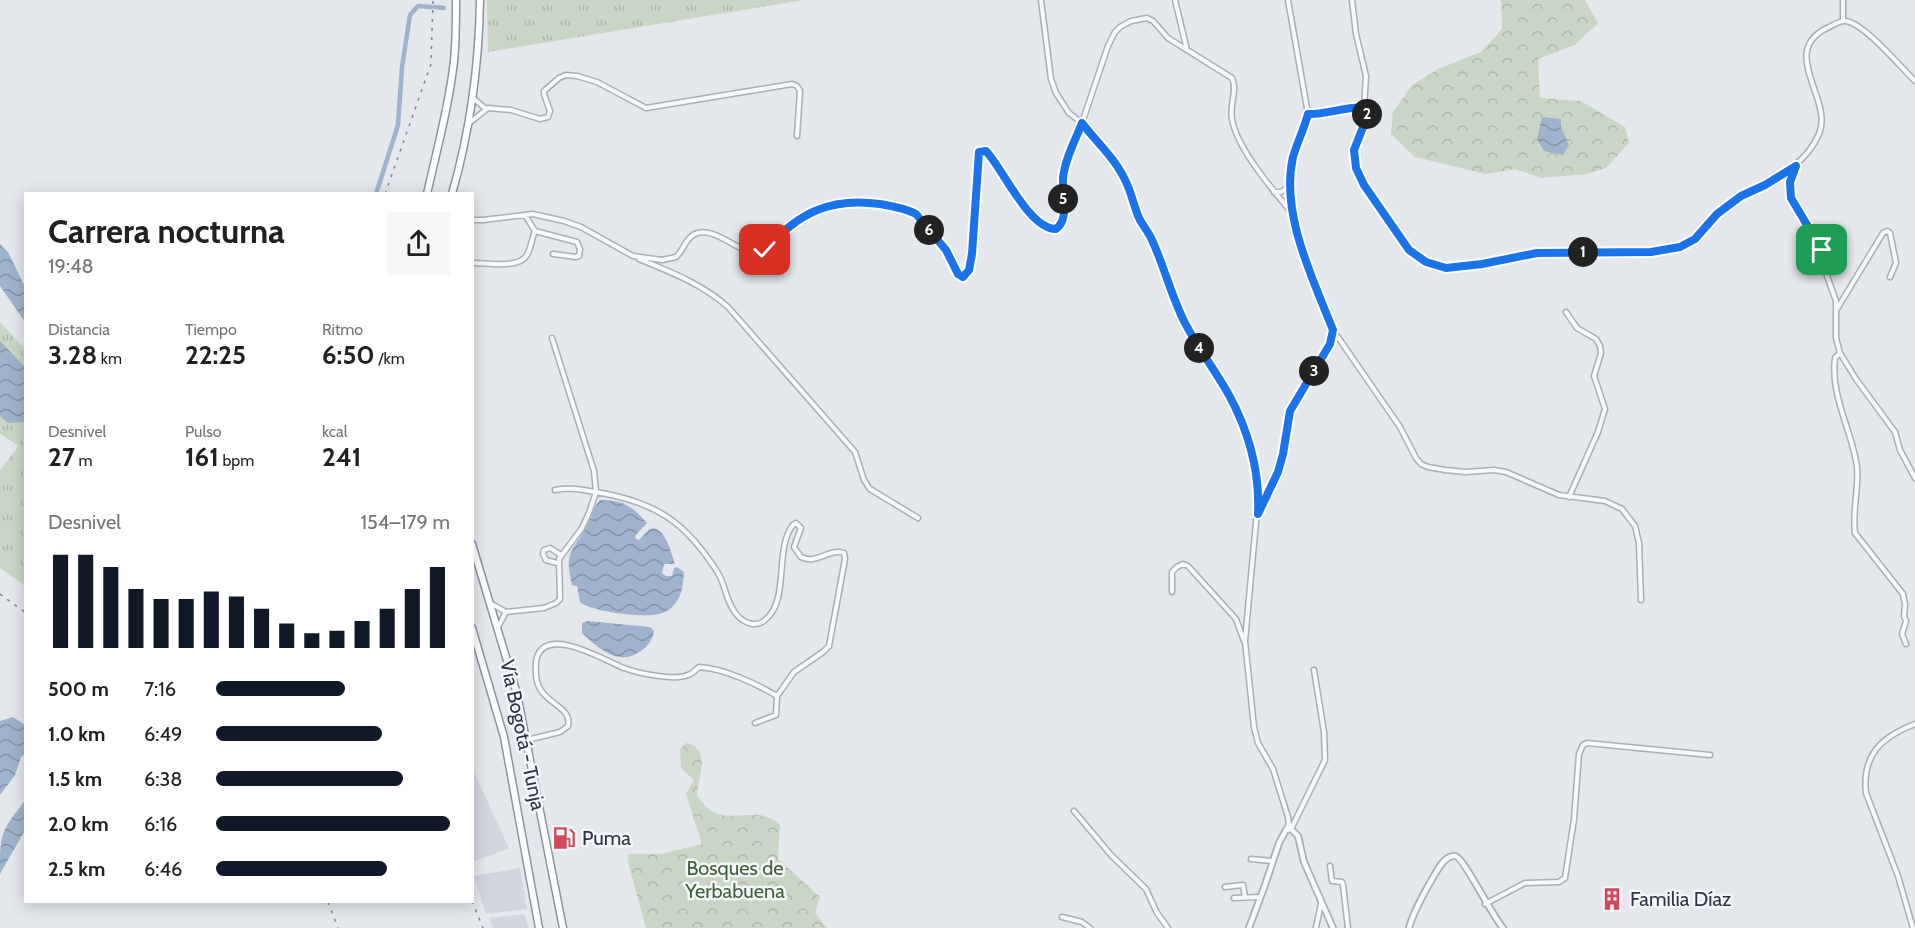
<!DOCTYPE html>
<html lang="es">
<head>
<meta charset="utf-8">
<style>
  body { margin:0; font-family:Cabin,sans-serif; background:#f6f6f6; color:#202124; height:100vh; display:flex; flex-direction:column; font-size:22px; white-space:nowrap }
  * { box-sizing:border-box; margin:0 }
  p { font-size:20px; color:#757577 }
  .icon { flex:none; width:33px; height:33px; fill:none; stroke:currentColor; stroke-width:2; stroke-linecap:round; stroke-linejoin:round }
  .map { position:relative; flex:1; overflow:hidden }
  .details { position:absolute; left:24px; top:192px; width:450px; height:711px; display:flex; flex-direction:column; background:#fff; border-radius:0px; box-shadow:0 3px 15px #0003 }
  .details>* { flex:none }
  .pin { position:absolute; display:grid; place-items:center; width:51px; height:51px; color:#fff; margin:-26px; border-radius:12px; box-shadow:0 3px 9px #0006 }
  .km { position:absolute; width:30px; height:30px; margin:-15px; border-radius:50%; background:#222; color:#fff; font-size:16px; line-height:30px; text-align:center }
  .round { display:grid; place-items:center; flex:none; width:63px; height:63px; border-radius:0px; background:#f6f6f6 }
  .head { display:flex; align-items:center; justify-content:space-between; height:102px; padding:0 24px }
  h1 { font-size:33px; font-weight:700; line-height:45px }
  .metrics { display:grid; grid-template-columns:repeat(3,1fr); gap:9px; height:102px; padding:6px 24px }
  .metrics div { display:grid; align-content:center }
  .metrics b { font-size:26px; font-weight:700 }
  .metrics small { font-size:16px; font-weight:400 }
  .metrics p { font-size:16px }
  .chart { height:168px; padding:12px 24px }
  .chart p { display:flex; justify-content:space-between }
  .chart svg { width:100%; height:108px; margin-top:6px; stroke:#111827; stroke-width:6 }
  ul { padding:0 24px; list-style:none; font-size:20px }
  li { display:grid; grid-template-columns:96px 72px 1fr; align-items:center; height:45px }
  li i { height:15px; border-radius:8px; background:#111827 }
  .map>svg:first-child { display:block }
</style>
</head>
<body>
<div class="map">
<svg width="1915" height="928" viewBox="0 0 1915 928">
  <defs>
    <pattern id="grass-tufts" width="24" height="20" patternUnits="userSpaceOnUse" patternTransform="scale(1.5)"><rect width="24" height="20" fill="#c9d6c5"/><path d="M3 7l-1-3M5 7V3M7 7l1-3M15 17l-1-3M17 17v-4M19 17l1-3" fill="none" stroke="#adb8ab"/></pattern>
    <pattern id="forest-crowns" width="20" height="18" patternUnits="userSpaceOnUse" patternTransform="scale(1.5)"><rect width="20" height="18" fill="#c9d6c5"/><path d="M2 6a3 3 0 1 1 6 0M12 15a3 3 0 1 1 6 0" fill="none" stroke="#adb8ab"/></pattern>
    <pattern id="water-waves" width="16" height="10" patternUnits="userSpaceOnUse" patternTransform="scale(1.5)"><rect width="16" height="10" fill="#9fb4cc"/><path d="M0 5q4-4 8 0t8 0" fill="none" stroke="#8293a7"/></pattern>
  </defs>
  <rect width="100%" height="100%" fill="#e4e7ec"/>
  <path fill="#d2d6de" d="M472,768l37,80 -36,14h-1z
    M520,868l7,41 -41,5 -12,-38z
    M525,914l3,14h-35l-4,-10z"/>
  <path fill="url(#grass-tufts)" d="M487,0h316l-315,52z
    M0,322l25,27v237l-25,-18v-98l19,-24 -19,-12z"/>
  <path fill="url(#forest-crowns)" d="M1501,0h84l13,23 -23,22 -37,14 2,39 41,3 44,26 4,16 -23,25 -19,6 -45,4 -27,-9 -29,5 -71,-17 -24,-23 2,-22 19,-27 26,-16 43,-17 21,-23z
    M686,743c26,5 12,33 11,52 24,41 55,4 83,30l-2,34 42,38 -5,16 12,15h-181l-18,-66v-8h33l41,-10 -16,-50 8,-14 -13,-12 -1,-19z"/>
  <path fill="url(#water-waves)" d="M1542,117l19,2v8l8,18 -6,10 -19,-4 -7,-12z
    M0,244l8,8 17,35v35l-25,-36z
    M0,341l25,26v55l-17,1 -8,-7z
    M600,500c24,1 31,5 47,23l-12,13 1,3 3,1c3,-3 8,-9 11,-11 15,-5 22,27 25,35h-11l-2,9 4,3h6l2,-8 3,-1 7,5c-1,13 -2,26 -12,35 -3,3 -9,6 -13,7 -15,4 -67,-2 -79,-12l-3,-16 -5,-1c-8,-35 0,-32 15,-59 5,-9 6,-19 13,-26z
    M588,621l62,6 4,4c-1,8 -6,15 -13,20 -22,16 -42,-2 -59,-18v-10z
    M13,717l12,8v29l-4,3 -6,18 -15,20v-74z
    M25,801v29l-25,44c0,-40 0,-42 25,-73z"/>
  <g fill="none" stroke-linecap="round" stroke-linejoin="round">
    <path stroke="#9fb4cc" stroke-width="4.5" d="M435,7l9,1
      M376,194l22,-69 4,-58 8,-52 8,-9 13,1"/>
    <g stroke="#a9aeb7" stroke-width="7">
      <path id="minor" d="M1041,0l10,79 5,14 13,20 13,10 9,13 16,15 19,31 5,17 10,23 11,16 32,84 45,73 14,30 10,29 6,36 -14,151 9,86 4,16 15,26 15,48 1,7 -3,6
        M1175,0l12,50
        M1288,0l20,114 -16,45 -1,26 1,28 10,36 31,81 67,97 16,31 5,6 7,3 17,3 21,2 28,-2 12,2 53,23 46,6 17,8 13,17 4,17 2,57
        M1352,0l4,34 10,42 -2,32
        M1843,0v21
        M473,98l13,11
        M1308,114c16,1 47,-9 56,-6l3,9c-4,11 -14,26 -13,38 1,21 40,82 56,96 10,9 25,16 37,16 31,1 59,-12 89,-14 8,-1 16,0 23,0 32,-1 94,4 122,-6 16,-6 24,-22 36,-33 33,-29 83,-36 102,-80 15,-34 -41,-82 8,-106 5,-2 12,-7 17,-7 18,-1 57,47 71,60
        M468,124l20,-16 23,2 29,9 8,-2 2,-6 -6,-17v-3l15,-13 7,-3 11,1 20,6 49,26 146,-24 5,2 3,5 -3,45
        M1796,166l-6,16 1,16 31,52 5,26 9,25v37l4,15 16,26 39,53 5,18 15,28
        M1274,192h7l10,-7
        M472,220h11l50,-6 31,7 17,6 52,29 29,4 14,-3c7,-6 9,-17 17,-22 20,-12 47,20 67,19 11,-9 19,-22 30,-30 33,-25 89,-29 126,-10l30,36 12,24 5,3 8,-14 7,-72 1,-39 7,-1 3,4c16,23 35,63 63,74l8,-3 4,-9 -1,-41 6,-22 13,-31 26,-77 7,-14 5,-5 11,-6 16,-3 6,3 15,17 64,40c6,12 -3,27 0,41 5,30 41,71 60,94
        M535,231l42,11 3,7 -1,7 -3,1 -23,-3
        M639,259c32,13 63,25 89,48l127,145 9,28 6,9 48,29
        M475,263c13,0 44,6 52,-8 4,-7 5,-17 8,-24l-10,-16
        M1837,309l46,-76 4,-2 3,2 6,30 -6,14
        M1566,312l11,16 19,11 4,7 1,7 -7,23 11,33 -7,23 -29,65
        M1840,353l-5,5c-5,38 17,72 22,109 2,22 -5,44 -2,66l48,61 2,11 -1,11 2,5 -4,13 4,10
        M555,490c15,-3 27,0 41,2 60,10 90,30 122,81 8,13 8,30 19,42 7,8 19,13 28,5 25,-19 9,-72 28,-95l3,-2 5,5 -7,19 7,10c16,8 27,-9 43,-4l1,6 -16,87 -6,6 -29,20 -17,24 -1,19 -21,8
        M1260,510l18,-38 5,-18 7,-43 40,-67 2,-14
        M557,563l-11,-3 -3,-6 1,-4 6,-2 11,7
        M1172,592v-20l5,-5 6,-3 5,2 48,53 8,22
        M490,603l16,9 38,-4 12,-5 4,-4 -1,-40 23,-31 7,-15 7,-21 -2,-21 -42,-133
        M498,627l8,-15
        M527,740l33,-8 8,-6c5,-22 -30,-21 -32,-51 0,-6 -1,-12 1,-18 11,-32 70,5 87,11 13,5 51,13 64,7 4,-1 8,-5 11,-8 24,1 58,17 78,29
        M1074,811l37,44 35,34 11,24 11,15
        M1291,829l34,-69 -1,-28 -10,-62
        M1251,859l21,2
        M1330,866l2,15 10,1 1,3 5,43
        M1225,887l18,-2 2,12
        M1234,898l26,-1
        M1485,904l40,-21 34,-1 6,-4 9,-59 5,-65 4,-9 4,-2 123,12
        M1062,917l20,5 8,6
        M1316,927l5,-23
        M1913,928l-15,-52 -32,-83c-4,-38 15,-56 49,-69"/>
    </g>
    <g stroke="#a9aeb7" stroke-width="8">
      <path id="tertiary" d="M1249,928l16,-43 14,-42 7,-13 5,-1 7,7 6,26 29,66
        M1409,928c5,-19 17,-38 26,-54 4,-7 11,-19 20,-18 8,0 37,60 48,72"/>
    </g>
    <g stroke="#8b94a3" stroke-width="9">
      <path id="trunk" d="M427,194c10,-45 22,-88 27,-133 2,-20 2,-41 2,-61
        M452,194c18,-63 27,-129 28,-194
        M472,544l45,150 46,234
        M472,628l32,109 35,191"/>
    </g>
    <use href="#minor" stroke="#f7f8fa" stroke-width="4"/>
    <use href="#tertiary" stroke="#f7f8fa" stroke-width="4.5"/>
    <use href="#trunk" stroke="#fff" stroke-width="6"/>
    <path stroke="#7d8696" stroke-width="1.5" stroke-dasharray="3 6" stroke-linecap="butt" d="M385,194l46,-130 2,-64
      M0,594l26,19
      M472,901l11,27
      M328,902l10,26"/>
  </g>
  <g fill="none" stroke-linecap="round" stroke-linejoin="round">
    <g stroke="#fff" stroke-width="12">
      <path id="route" d="M765,250c33,-37 65,-53 115,-46 12,2 25,4 36,10l30,36 12,24 5,3 6,-7 3,-16 7,-102 7,-1c17,18 43,78 70,78 14,-10 6,-36 7,-51 2,-19 12,-37 19,-55 15,20 34,36 44,59 6,12 8,26 14,38 4,7 9,13 12,20 12,26 19,55 32,81 13,26 31,49 45,74 20,37 31,77 29,119l20,-42 5,-18 7,-43 40,-67 3,-14c-20,-51 -53,-117 -40,-173 4,-14 11,-28 15,-43 16,1 45,-9 56,-6l3,9 -13,33 2,18 8,17 45,65 17,12 20,6 36,-4 55,-11 114,-1 29,-5 15,-8 22,-25 24,-18 24,-11 31,-19 -6,16 1,16 31,52"/>
    </g>
    <use href="#route" stroke="#1a73e8" stroke-width="8"/>
  </g>
  <defs>
    <g id="fuel-bare" transform="scale(1.8)"><path d="M-5.5-6h7V0h2V4h1.3V-2.5L3-4.5l.8-.8L6-3V5H2.5V1h-1V6h-7ZM-4.2-4.7v3.2H.2V-4.7Z" fill="#d1495b" stroke="#f4f6f9" stroke-width="2.5" paint-order="stroke"/></g>
    <g id="building-bare" transform="scale(1.8)"><path d="M-4-6H4V6H1V3H-1V6H-4ZM-2.5-4.3h1.7v1.8h-1.7ZM.8-4.3h1.7v1.8H.8ZM-2.5-1h1.7V.8h-1.7ZM.8-1h1.7V.8H.8Z" fill="#d1495b" stroke="#f4f6f9" stroke-width="2.5" paint-order="stroke"/></g>
  </defs>
  <g fill-rule="evenodd">
    <use href="#fuel-bare" x="564" y="838"/>
    <use href="#building-bare" x="1612" y="899"/>
  </g>
  <g text-anchor="middle" dominant-baseline="central" stroke-width="5" stroke-linejoin="round" paint-order="stroke">
    <g font-size="20" fill="#2b3445" stroke="#f4f6f9">
      <text transform="translate(523 735) rotate(78)">Vía Bogotá - Tunja</text>
    </g>
    <g font-size="20" fill="#2b3445" stroke="#f4f6f9" text-anchor="start">
      <text x="582" y="838">Puma</text>
      <text x="1630" y="899">Familia Díaz</text>
    </g>
    <g font-size="20" fill="#3f6138" stroke="#f4f6f9">
      <text x="735" y="868">Bosques de<tspan x="735" dy="23">Yerbabuena</tspan></text>
    </g>
  </g>
</svg>
<div class="pin" style="left:1822px;top:250px;background:#1e9e55"><svg class="icon" aria-label="arrive" viewBox="0 0 24 24"><path d="M6 21V4h12l-3 4 3 4H6"/></svg></div>
<div class="pin" style="left:765px;top:250px;background:#d93025"><svg class="icon" aria-label="check" viewBox="0 0 24 24"><path d="M5 12l5 5 9-10"/></svg></div>
<b class="km" style="left:1583px;top:252px">1</b>
<b class="km" style="left:1367px;top:114px">2</b>
<b class="km" style="left:1314px;top:371px">3</b>
<b class="km" style="left:1199px;top:348px">4</b>
<b class="km" style="left:1063px;top:199px">5</b>
<b class="km" style="left:929px;top:230px">6</b>
<section class="details">
<div class="head"><div><h1>Carrera nocturna</h1><p>19:48</p></div><a class="round"><svg class="icon" aria-label="share" viewBox="0 0 24 24"><path d="M12 15V3M7 8l5-5 5 5M5 13v7h14v-7"/></svg></a></div>
<div class="metrics">
<div><p>Distancia</p><b>3.28<small> km</small></b></div>
<div><p>Tiempo</p><b>22:25</b></div>
<div><p>Ritmo</p><b>6:50<small> /km</small></b></div>
</div>
<div class="metrics">
<div><p>Desnivel</p><b>27<small> m</small></b></div>
<div><p>Pulso</p><b>161<small> bpm</small></b></div>
<div><p>kcal</p><b>241</b></div>
</div>
<div class="chart"><p><span>Desnivel</span>154–179 m</p>
<svg viewBox="0 0 160 44" preserveAspectRatio="none"><path d="M5 44V6M15 44V6M25 44V11M35 44V20M45 44V24M55 44V24M65 44V21M75 44V23M85 44V28M95 44V34M105 44V38M115 44V37M125 44V33M135 44V28M145 44V20M155 44V11"/></svg>
</div>
<ul>
<li><b>500 m</b>7:16<i style="width:55%"></i></li>
<li><b>1.0 km</b>6:49<i style="width:71%"></i></li>
<li><b>1.5 km</b>6:38<i style="width:80%"></i></li>
<li><b>2.0 km</b>6:16<i style="width:100%"></i></li>
<li><b>2.5 km</b>6:46<i style="width:73%"></i></li>
</ul>
</section>
</div>
</body>
</html>
